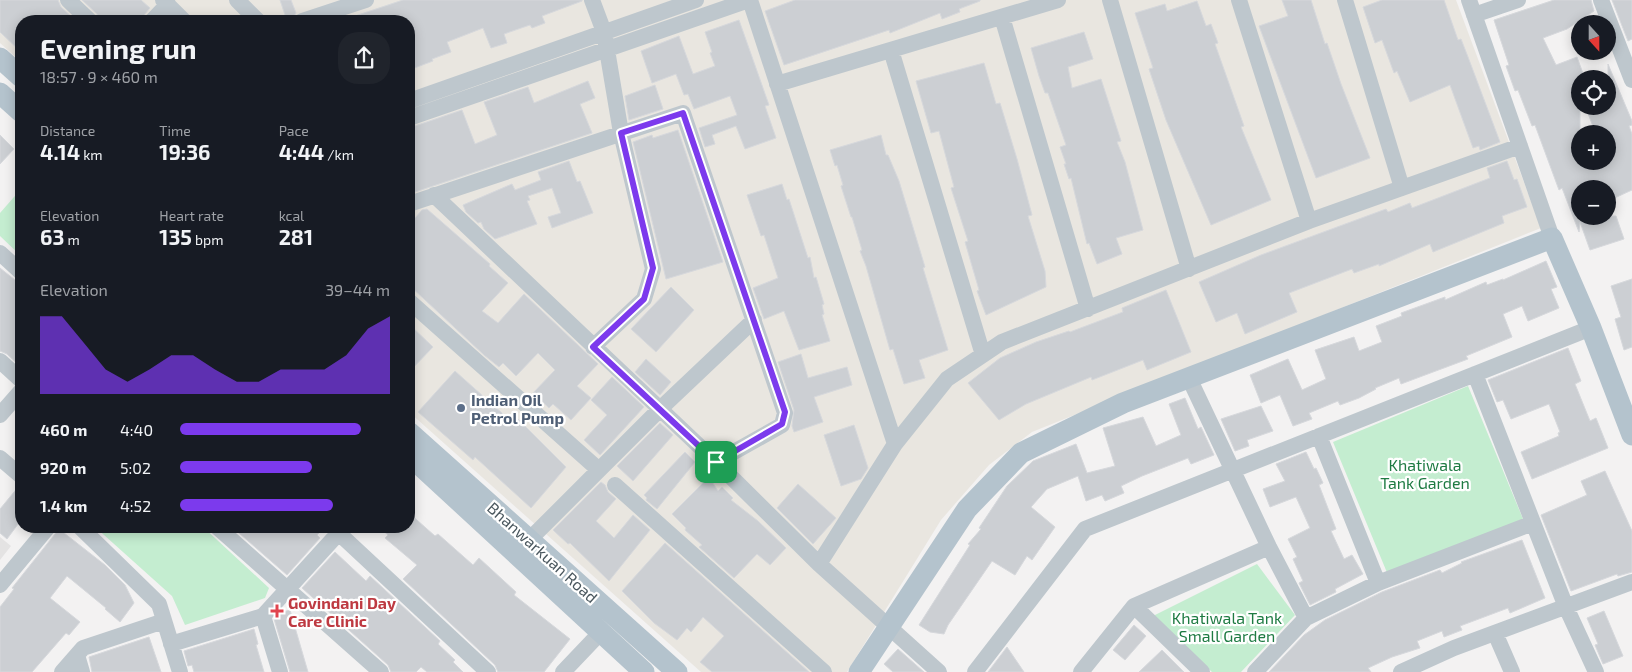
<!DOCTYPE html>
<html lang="en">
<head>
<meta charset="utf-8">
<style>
  body { margin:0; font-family:"Exo 2",sans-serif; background:#20242c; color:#f1f3f6; height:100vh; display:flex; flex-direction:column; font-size:19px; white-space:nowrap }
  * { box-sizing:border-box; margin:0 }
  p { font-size:16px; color:#9ea1a6 }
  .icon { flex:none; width:28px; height:28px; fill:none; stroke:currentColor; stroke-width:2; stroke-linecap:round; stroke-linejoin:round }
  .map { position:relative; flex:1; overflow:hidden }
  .side { position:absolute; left:15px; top:15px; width:400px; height:518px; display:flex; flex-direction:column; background:#171b24; border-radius:20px; box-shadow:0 2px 12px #0003 }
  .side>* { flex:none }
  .needle { width:32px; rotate:159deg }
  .controls { position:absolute; left:1571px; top:15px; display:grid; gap:10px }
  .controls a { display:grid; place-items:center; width:45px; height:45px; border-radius:50%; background:#171b24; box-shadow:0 2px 12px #0003; font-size:25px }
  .pin { position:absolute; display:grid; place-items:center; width:42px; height:42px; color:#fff; margin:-21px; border-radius:10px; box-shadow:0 2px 8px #0006 }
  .round { display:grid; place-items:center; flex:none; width:52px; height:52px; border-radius:20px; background:#20242c }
  .headline { display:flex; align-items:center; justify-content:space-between; height:85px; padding:0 25px }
  h1 { font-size:28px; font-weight:700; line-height:38px }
  .figures { display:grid; grid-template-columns:repeat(3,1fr); gap:8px; height:85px; padding:5px 25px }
  .figures div { display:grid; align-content:center }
  .figures b { font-size:21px; font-weight:700 }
  .figures small { font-size:14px; font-weight:400 }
  .figures p { font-size:14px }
  .chart { height:140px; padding:10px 25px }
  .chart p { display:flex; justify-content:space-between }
  .chart svg { width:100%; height:90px; margin-top:5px; fill:#7c3aed; opacity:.7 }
  ul { padding:0 25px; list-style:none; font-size:16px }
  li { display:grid; grid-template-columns:80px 60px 1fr; align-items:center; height:38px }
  li i { height:12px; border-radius:6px; background:#7c3aed }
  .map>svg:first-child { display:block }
</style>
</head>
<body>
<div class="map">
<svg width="1632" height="672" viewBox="0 0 1632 672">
  <rect width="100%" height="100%" fill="#f3f2f2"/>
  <path fill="#e9e6e0" d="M0,0h1456l85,228 -509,204 -43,33 -48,55 -94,152h-146l-292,-260v-391h-388v41l-21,-19z"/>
  <path fill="#e4e3e3" d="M0,537l11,9 -11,14z"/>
  <path fill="#c4edd0" d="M21,189v67l-21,-20v-23z
    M1468,386l55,133 -135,56 -55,-133z
    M94,526h108l67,62 -4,10 -80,27 -13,-29z
    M1257,564l38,51 -54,57h-29l-59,-56z"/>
  <path fill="#cccfd3" stroke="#d6d8dc" d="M0,0h58l3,7 15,14h-55v31l-21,-20z
    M82,0h59l9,8 -6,7 -2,6h-42l-3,-7z
    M280,0h11l5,13 -4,6 -5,2z
    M403,0h179v1l-40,15 3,7 -13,5 -2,-3 -26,9 3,9 -16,5 -8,-20 -36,14 4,10 -19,7 1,2 -24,9v-49h-66v-1z
    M795,0h185v1l-21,8 1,3 -18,7 -2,-6 -50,20 -1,-3 -105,35 -19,-54z
    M1282,0h29l14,44 2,-1 14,41 29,74 -54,20 -57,-152 29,-10z
    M1382,0h62l14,40 3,-1 7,18 32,85 -20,8 -1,-4 -6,2 -23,-63 -40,17 -13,-31 -3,2 -12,-33 -7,3 -12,-36z
    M1554,0h37l3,11 -27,18 -24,9 13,27 21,-8 8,22h-5v82h28v-27h-12l-11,-28h23v-42l24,57v4l-3,1 3,8v56l-24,11v-12h-28v32l13,-5h23l8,23 -34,11 -10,-28 -1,10 -17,-44 -3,2 -24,-65 -3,1 -14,-36 -3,1 -9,-25 3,-1 -15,-45z
    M1612,0h20v39l-4,2z
    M1197,1l9,25 5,-2 7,19 -3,1 29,82 -3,1 30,73 -60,25 -45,-105 -17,-51 4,-1 -18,-55 30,-9 2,7z
    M739,20l30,85 -4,1 11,32 -31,11 -9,-23 -24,9 3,9 -10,3 -6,-19 38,-13 -7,-19 -36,13 -6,-15 -4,1 -8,-21 -24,9 -11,-32 38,-15 14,38 22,-8 -5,-13 2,-1 -7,-20z
    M1084,32l9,27 -25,8 4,21 29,-9 20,62 -4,1 8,20 18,68 -27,8 6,16 -25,10 -8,-21 -2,1 -16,-66 -2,1 -5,-15h2l-6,-17 6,-2 -18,-52h-3l-6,-17 -8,-28z
    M984,63l12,41 4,-1 17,56 15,56 -4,1 17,55 1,16 -60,28 -9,-24 2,-1 -14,-48 3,-1 -17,-53 3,-1 -15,-56 -8,2 -15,-52z
    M588,81l7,17 -15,6 12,29 -183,61v-66l53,-18 13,34 22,-9 -13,-33 44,-15 6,16z
    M655,85l8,24 -34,11 -4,-24z
    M678,130l45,132 -57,17 -33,-137 19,-7 1,3z
    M0,135l14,14 -14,15z
    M881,135l5,20h2l11,26 26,86 -2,1 25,82 -29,10 6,18 -21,6 -11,-35 -3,1 -24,-84 -6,-15 2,-1 -10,-33h-1l-10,-31 2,-1 -6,-20 -2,1 -5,-16z
    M569,161l8,21 3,-1 13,32 -41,15 -4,-11 13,-4 -9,-25 -24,8 2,4 -3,1 10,23 -42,15 -11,-10 -3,-7 -3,1 -12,-11 -3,-7 49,-21 3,6 26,-10 -3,-8z
    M1507,161l7,19 3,-1 10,28 -25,9 2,7 -71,29 -3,-8 -51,22v-2l-25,9 -2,-4 -63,24 8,19 -52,22 -8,-21 -21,9 -17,-40 62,-27 125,-46 2,3 22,-9 2,5 78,-30 -3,-10z
    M782,184l5,16 2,-1 19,59 2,-1 4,21 2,-1 8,27 -2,1 2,9 -2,1 8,26 -31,9 -15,-39 -20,8 -11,-31 25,-10 -14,-43 -3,1 -14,-41z
    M427,209l63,55 -1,2 19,17 -26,28 16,12 26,-29 74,70 -21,22 14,12 -20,22 -18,-16 -4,4 -16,-15 22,-23 -17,-17 -22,23 -13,-13 -4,4 -15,-12 -75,-70v-60l13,-15z
    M1546,261l11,26 -6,2 8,19 -31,13 -6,-15 -19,8 9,23 -46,19 2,3 -43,16 -24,9 -2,-6 -24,10 1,1 -17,9 -19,7 -2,-4 -29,12 3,6 -19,7 -13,-31 -19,8 -11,-28 38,-16 14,31 24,-11 -11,-29 39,-13 5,14 23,-9 -6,-16 26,-10 -1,-3 44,-16v3l41,-18 1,3 16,-6v1z
    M0,268l15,12 6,2v85l-14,-13 -7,-3z
    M1632,279v68l-8,3 -9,-31 6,-2 -10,-31z
    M671,287l23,23 -38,42 -25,-23z
    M1166,290l25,62 -44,18 -4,-10 -51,20 -1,-3 -65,27 -27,16 -31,-37 32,-25 36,-16 33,-11 1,1 53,-20 -1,-4z
    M409,324l24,23 -24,25z
    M1568,348l13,33 -6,3 15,37 6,-3 12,30 -76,31 -11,-27 38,-16 -1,-3 2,-1 -11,-28 -38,15 -8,-19 -6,2 -9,-22z
    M801,354l7,24 39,-11 5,18 -38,12 9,25 -29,10 -2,-6 2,-16 -16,-48z
    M646,359l25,23 -11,13 -25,-23z
    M455,371l57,51 4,-5 50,50 -35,41 -56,-51 -2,3 -55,-48z
    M612,377l32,30 -44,48 -16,-15 23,-25 -16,-15z
    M1185,398l13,31 3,-2 13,28 -23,9 -3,-6 -46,18 -21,10 3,7 -19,8 -3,-6 -16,6 -8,-25 -31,13 -16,18 24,20 -23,33 -5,-4 -12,19 -23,-14 -44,64 -4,9 -14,-2 -11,-7 51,-80 -2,-1 13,-15 -2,-1 28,-42 26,-25 43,-17 11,29 28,-7 -12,-38 40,-11 13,29 25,-11 -12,-31z
    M1261,406l12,25 -26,9 2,6 -14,5 -14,-32z
    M660,423l13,12 -40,46 -16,-15z
    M854,425l14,43 -7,11 -20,7 -17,-51z
    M685,452l10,10 -38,47 -11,-9 1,-2 -3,-3z
    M1306,452l8,17 2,-1 7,15 -4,2 17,44 -5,2 13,28 8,-4 11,19 -28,15 1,3 -26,13 -11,-22 4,-2 -10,-22 4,-2 -9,-18 22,-11 -14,-31 -26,10 -7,-18 22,-8 -9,-17z
    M1605,471l27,60v41l-14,4 -1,-2 -46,17 -30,-76 46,-20 -6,-14z
    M709,477l9,14 4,-4 11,11 -2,2 27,21 28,27 -16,17 -13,-11 -23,24 -35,-31 3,-2 -17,-15 1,-2 -14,-14z
    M601,482l4,3 3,7 8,7 -20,22 18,17 19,-23 17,15 -41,51 -39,-38 -2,1 -15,-14z
    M798,484l38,34 -23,26 -36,-36z
    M19,486h2v34l-14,19 -7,-6v-24z
    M409,513l26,23 3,-2 35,31 6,-7 37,34 -2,3 56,44 -26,33h-46l-3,-7 -92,-86 14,-14 -32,-27 3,-3 -10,-9h31z
    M231,526h81l7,7 -2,2 3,3 -33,37z
    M59,529l46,36 20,20 9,18 -14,19 -15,-13 1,-1 -39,-32 -17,22 30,24 -11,13 -3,-2 -34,39h-32v-65l14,-18 -2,-1z
    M1522,540l23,58 -35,15 -2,-5 -48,18 2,4 -18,7 -2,-6 -25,10 3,7 -28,9 -24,11 3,4h-102l35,-37 21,-15 57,-28 58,-22 2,3 20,-10 -1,-1z
    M665,543l144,129h-97l-12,-10 24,-26 -21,-19 -12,15 -4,-4 -10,12 -23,-17 -32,-32z
    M335,552l31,29 4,-5 70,65 -2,3 17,16 -2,2 10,10h-36l-6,-5 -5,5h-25l-3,-7 -86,-77z
    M290,610l18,62h-18l-16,-53 5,-6z
    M1604,611l19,45 -20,8 -8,-19 3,-1 -11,-26z
    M1134,625l12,11 -21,24 -12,-10z
    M254,629l4,15 -2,1 8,27h-70l-2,-7 -4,1 -4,-15z
    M149,637l12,35h-69l-3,-15z
    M1007,647l17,25h-36z
    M898,649l26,23h-31l-9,-8z
    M1162,650l22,22h-45z"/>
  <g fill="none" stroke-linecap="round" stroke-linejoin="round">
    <path stroke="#bec7cd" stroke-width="16" d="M68,0l22,21
      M163,0l21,21
      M237,0l21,21
      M592,0l12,32 17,101 32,136 -9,30 -51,48
      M750,0l145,444
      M1110,0l79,269
      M1239,0l70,221
      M1345,0l57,188
      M1469,0l83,238
      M1601,0l31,80
      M1474,15l44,-15
      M1002,17l86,292
      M152,21l16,-17
      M302,21l64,-21
      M891,50l92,305
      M777,84l281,-84
      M409,101l287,-101
      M409,118l340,-118
      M434,195l282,267 103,102 120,108
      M409,204l274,-91 102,300 -3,12 -66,37
      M0,253l21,19
      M409,301l190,169
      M0,361l21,19
      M1475,374l91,233 30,65
      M1189,378l80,169 37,71
      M0,415l21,-24
      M1319,436l59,147
      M0,458l21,18
      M615,485l209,187
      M79,526l80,78 21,68
      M216,526l165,146
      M331,526l157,146
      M529,540l131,-131 94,-89
      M819,564l76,-120 52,-65 55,-37 307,-121 211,-75
      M0,585l49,-59
      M1134,606l68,66
      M263,616l17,56
      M1495,633l17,39
      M171,644l92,-28 82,-90
      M77,655l5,17
      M62,672l21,-24 81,-27
      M563,672l39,-41
      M975,672l110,-143 506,-201
      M1081,672l53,-66 135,-59
      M1255,672l51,-54 72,-35 155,-60
      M1401,672l53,-24 178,-66"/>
    <path stroke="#b4c3cd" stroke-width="21" d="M0,58l21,19
      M0,93l21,19
      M409,432l268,240
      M409,455l235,217
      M859,672l108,-163 54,-56 102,-50 429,-165 39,90 41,107"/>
  </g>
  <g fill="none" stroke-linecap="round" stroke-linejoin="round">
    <g stroke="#fff" stroke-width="10">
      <path id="route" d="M683,113l102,299 -3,12 -66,38 -123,-115 51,-48 9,-31 -32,-135z"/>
    </g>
    <use href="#route" stroke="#7c3aed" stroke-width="6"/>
  </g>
  <circle fill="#5c6f8a" stroke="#fff" stroke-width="2" cx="461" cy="408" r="5"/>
  <path fill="#e0444e" stroke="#fff" stroke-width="2" d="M274.5 603.5h5v5h5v5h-5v5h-5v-5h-5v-5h5z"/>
  <g text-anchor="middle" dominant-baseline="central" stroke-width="4.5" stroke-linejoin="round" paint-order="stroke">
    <g font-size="16" font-weight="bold" fill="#4e5e75" stroke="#fff" text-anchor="start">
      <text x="471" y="399">Indian Oil<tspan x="471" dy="18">Petrol Pump</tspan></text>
    </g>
    <g font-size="16" fill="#1f7b43" stroke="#fff">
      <text x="1425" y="464">Khatiwala<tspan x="1425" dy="18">Tank Garden</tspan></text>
      <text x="1227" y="617">Khatiwala Tank<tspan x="1227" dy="18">Small Garden</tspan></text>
    </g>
    <g font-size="16" fill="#4a575e" stroke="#fff">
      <text transform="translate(543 552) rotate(42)">Bhanwarkuan Road</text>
    </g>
    <g font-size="16" font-weight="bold" fill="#be3a42" stroke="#fff" text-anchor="start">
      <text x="288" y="602">Govindani Day<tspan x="288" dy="18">Care Clinic</tspan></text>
    </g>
  </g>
</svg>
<div class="controls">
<a><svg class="needle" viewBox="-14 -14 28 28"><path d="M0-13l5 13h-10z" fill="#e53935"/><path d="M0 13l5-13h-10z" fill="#9ea1a6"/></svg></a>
<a><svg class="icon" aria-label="locate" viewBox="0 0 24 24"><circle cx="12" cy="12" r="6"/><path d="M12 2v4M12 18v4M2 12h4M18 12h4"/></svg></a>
<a>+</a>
<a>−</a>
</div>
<div class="pin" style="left:716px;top:462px;background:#1e9e55"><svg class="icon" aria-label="arrive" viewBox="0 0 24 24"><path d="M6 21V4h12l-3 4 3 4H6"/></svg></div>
<section class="side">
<div class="headline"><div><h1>Evening run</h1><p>18:57 · 9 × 460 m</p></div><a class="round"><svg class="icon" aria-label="share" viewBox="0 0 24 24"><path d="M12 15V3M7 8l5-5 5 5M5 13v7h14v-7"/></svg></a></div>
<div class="figures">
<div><p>Distance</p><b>4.14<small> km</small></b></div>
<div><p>Time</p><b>19:36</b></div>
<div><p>Pace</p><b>4:44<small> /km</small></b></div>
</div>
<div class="figures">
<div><p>Elevation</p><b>63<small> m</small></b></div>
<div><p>Heart rate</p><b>135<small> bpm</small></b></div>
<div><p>kcal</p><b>281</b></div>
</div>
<div class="chart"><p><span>Elevation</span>39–44 m</p>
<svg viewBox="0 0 160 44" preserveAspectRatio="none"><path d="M0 44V6L10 6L20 19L30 32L40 38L50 32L60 25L70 25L80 32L90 38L100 38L110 32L120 32L130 32L140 25L150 12L160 6V44z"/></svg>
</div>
<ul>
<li><b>460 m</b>4:40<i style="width:86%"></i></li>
<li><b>920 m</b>5:02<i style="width:63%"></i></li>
<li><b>1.4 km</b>4:52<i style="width:73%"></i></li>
</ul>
</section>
</div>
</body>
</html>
